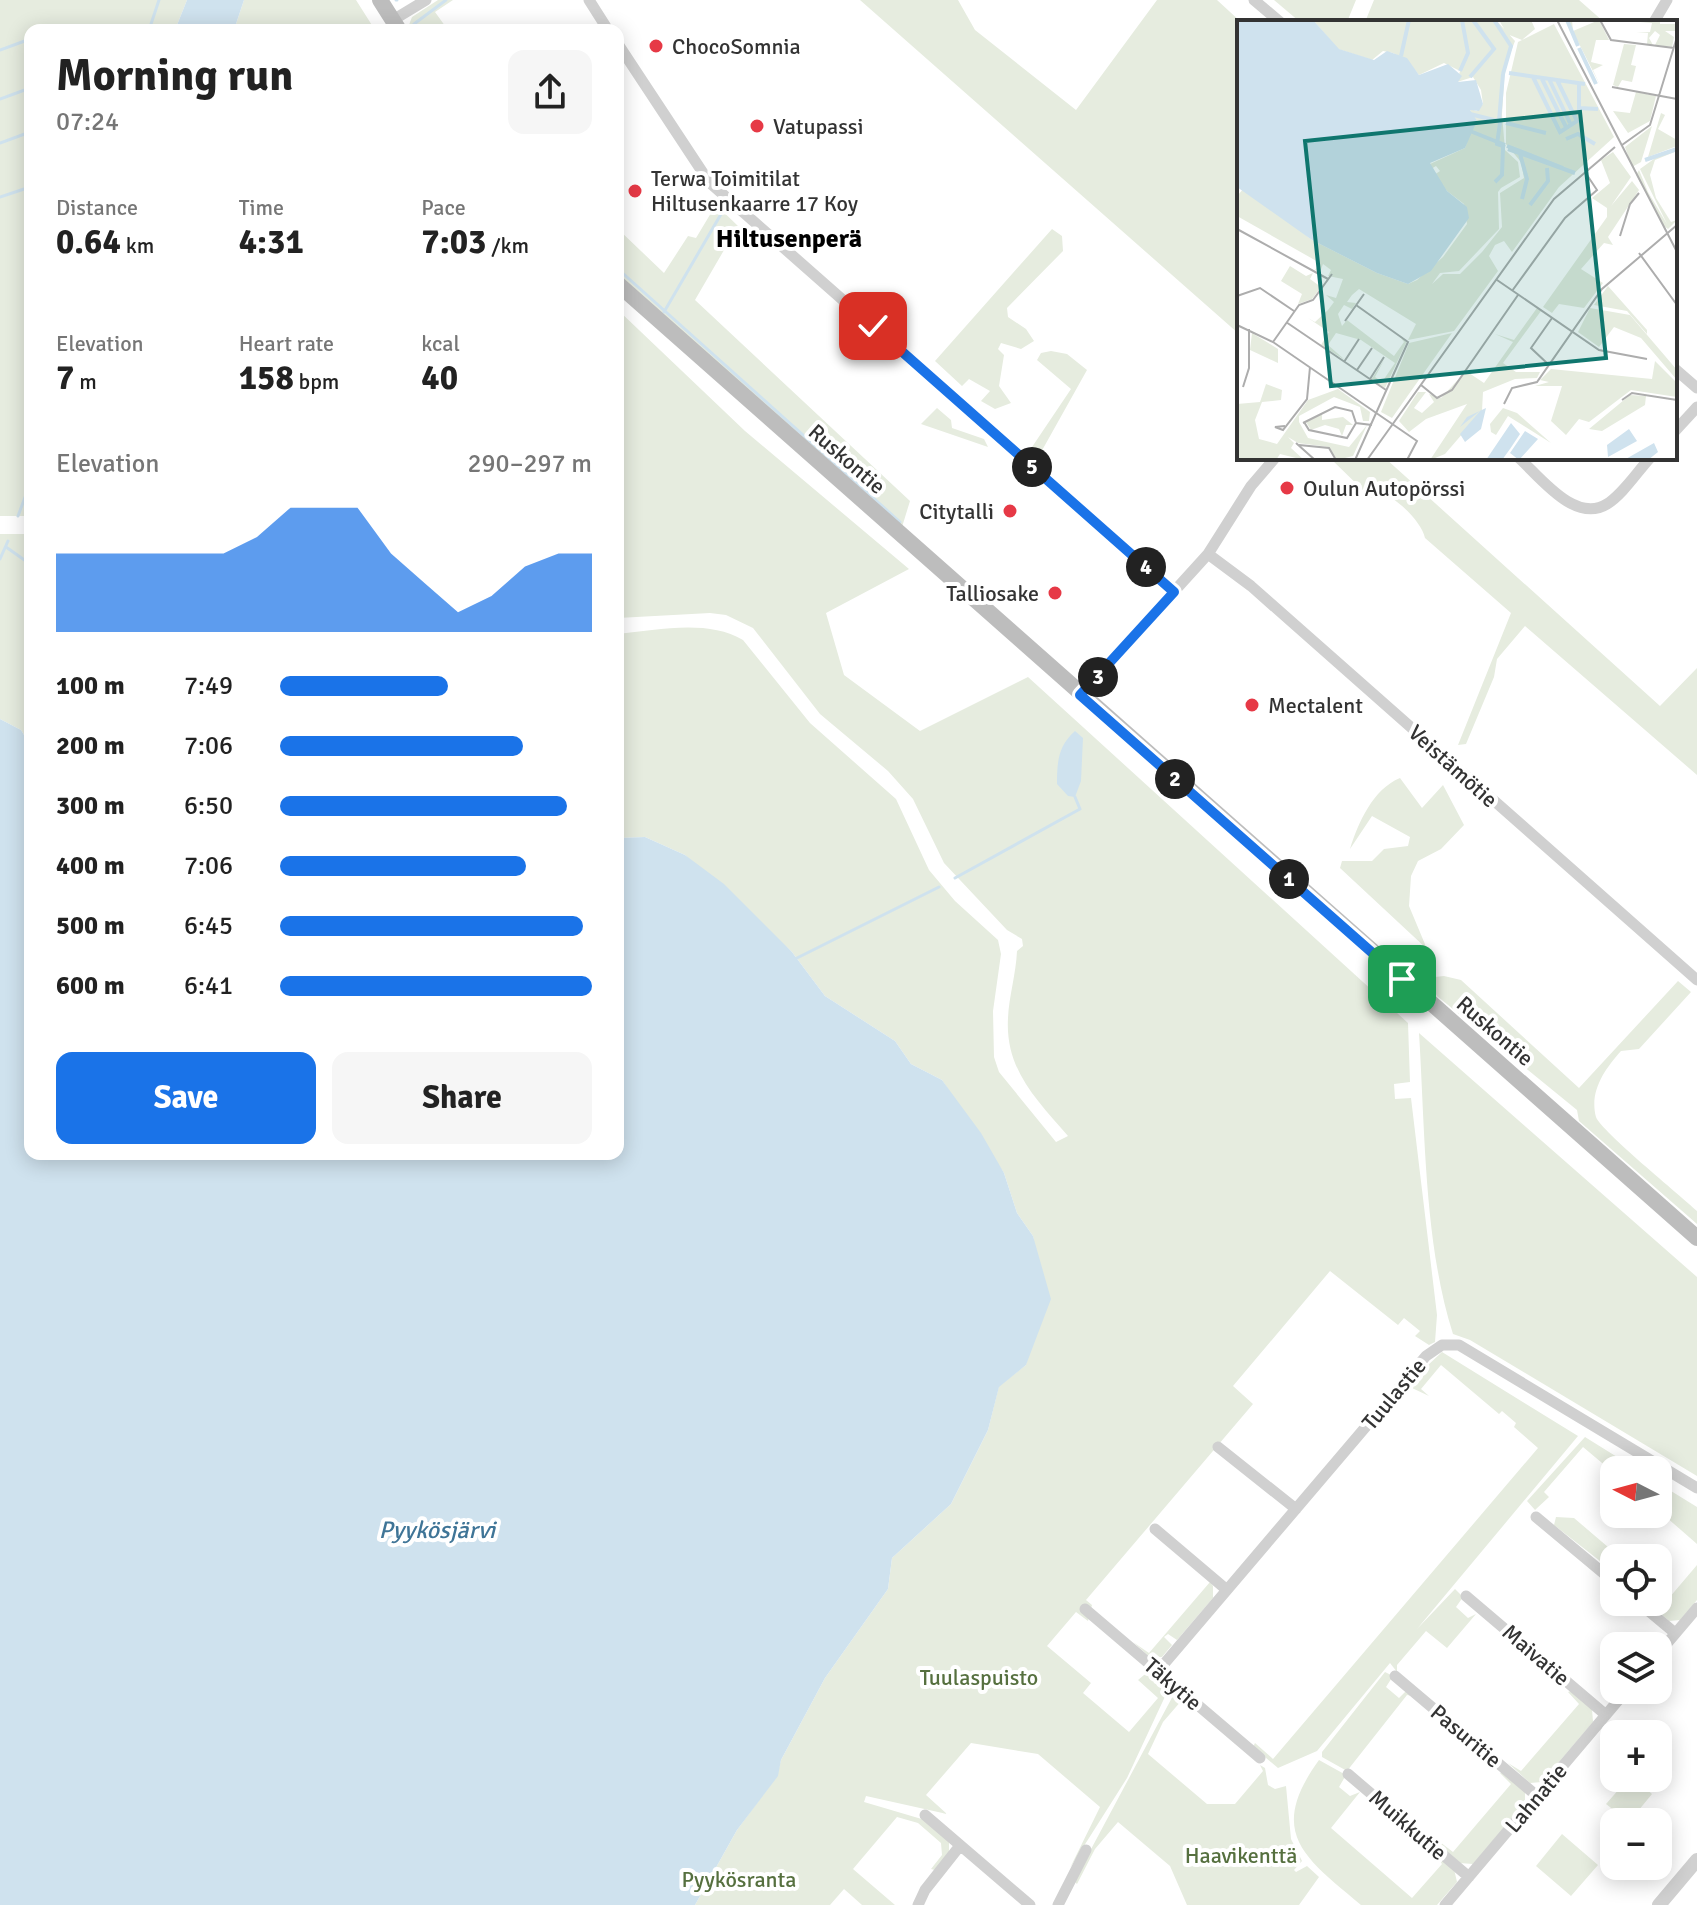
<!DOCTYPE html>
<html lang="en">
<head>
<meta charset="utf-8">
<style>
  body { margin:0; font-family:Signika,sans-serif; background:#f6f6f6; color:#222; height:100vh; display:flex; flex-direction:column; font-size:30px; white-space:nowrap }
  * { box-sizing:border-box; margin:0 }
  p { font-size:26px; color:#767676 }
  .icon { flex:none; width:44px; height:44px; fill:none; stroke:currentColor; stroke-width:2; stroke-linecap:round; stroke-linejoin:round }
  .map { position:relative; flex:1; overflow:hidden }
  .details { position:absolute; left:24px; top:24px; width:600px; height:1136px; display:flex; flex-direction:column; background:#fff; border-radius:16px; box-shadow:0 4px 20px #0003 }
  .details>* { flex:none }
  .needle { width:52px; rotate:276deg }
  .tools { position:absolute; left:1600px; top:1456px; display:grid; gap:16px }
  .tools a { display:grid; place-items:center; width:72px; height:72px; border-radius:16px; background:#fff; box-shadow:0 4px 20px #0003; font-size:40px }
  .pin { position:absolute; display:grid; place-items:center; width:68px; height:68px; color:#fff; margin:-34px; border-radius:16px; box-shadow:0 4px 12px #0006 }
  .km { position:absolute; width:40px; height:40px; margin:-20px; border-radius:50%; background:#222; color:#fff; font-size:22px; line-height:40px; text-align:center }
  .round { display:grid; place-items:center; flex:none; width:84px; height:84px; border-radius:16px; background:#f6f6f6 }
  .head { display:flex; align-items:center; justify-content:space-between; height:136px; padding:0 32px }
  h1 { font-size:44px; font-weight:700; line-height:60px }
  .figures { display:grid; grid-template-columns:repeat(3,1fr); gap:12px; height:136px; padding:8px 32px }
  .figures div { display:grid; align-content:center }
  .figures b { font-size:34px; font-weight:700 }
  .figures small { font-size:22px; font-weight:400 }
  .figures p { font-size:22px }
  .chart { height:224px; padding:16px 32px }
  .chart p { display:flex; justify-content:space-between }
  .chart svg { width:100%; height:144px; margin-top:8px; fill:#1a73e8; opacity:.7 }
  .action { display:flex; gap:16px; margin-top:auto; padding:16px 32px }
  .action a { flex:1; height:92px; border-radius:16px; background:#1a73e8; color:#fff; font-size:32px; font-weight:700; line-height:92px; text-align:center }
  .action a+a { background:#f6f6f6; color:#222 }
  ul { padding:0 32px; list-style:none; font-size:26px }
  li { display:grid; grid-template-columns:128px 96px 1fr; align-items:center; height:60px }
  li i { height:20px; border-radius:10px; background:#1a73e8 }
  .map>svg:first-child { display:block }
</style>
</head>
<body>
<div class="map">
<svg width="1697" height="1905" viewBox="0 0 1697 1905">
  <rect width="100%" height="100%" fill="#fff"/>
  <path fill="#e6ecdf" d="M0,0h187l-12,30h-145v486h-30z
    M244,0h112l19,30h-141z
    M438,0h15l-18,12 13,18h-41l5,-13z
    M860,0h98l17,30 101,80 81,-110h60l24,22 -2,312z
    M1274,0h82l-9,22h-47z
    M1374,0h205l25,22h-239z
    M710,199l28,27 -43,74 215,201 -8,26 -284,-252v-46l46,44 24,-37 8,2 15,-25 -5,-8z
    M1052,229l10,7 1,15 -56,57 1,9 18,12 8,12 -13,8 -20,-6 -3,6 6,6 -5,31 12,17 -16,6 -14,-8 9,-10 -21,-12 -7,7 -27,-25z
    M618,310l127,121 164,138 -83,44 18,62 76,56 108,-54 380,346 2,59 -16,2 1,15 16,-1 26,217 -2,27 -6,3 -14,-9 5,-5 -16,-13 -6,7 -68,-54 -97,115 20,18 -167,196 6,5 -4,16 -12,-9 -29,34 44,37 -8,10 46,39 29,-34 -20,-18 12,-10 19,18 -42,90 -57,90 30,-61 -62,-53 -67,-11 -45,52 21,19 -81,-18 -2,6 61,18 24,21v11l-14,18 -4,-1 11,-14 -1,-12 -23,-20 -21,-6 -44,52 42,36h-33l-18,-16 -14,16h-135l42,-75 40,-54 4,-16 44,-82 63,-89 4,-31 59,-54 37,-74 11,-44 27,-21 11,-106 -4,-23 -16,-23 -13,-40 -62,-93 -31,-16 -16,-23 -70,-45 -33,-44 -107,-97 -40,-18 -27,1v-204c39,-4 90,-15 125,6l67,83 86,76 33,71 26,31 43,39 3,14 -8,57 1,46 5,15 57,70 12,-6c-31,-36 -63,-66 -60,-118 1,-22 8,-44 9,-67l6,-5 -1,-7 -15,-9 -63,-67 -31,-64 -25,-28 -68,-57 -67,-86 -27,-13 -16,-2 -92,5z
    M1051,351l16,3 20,16 -47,84 -8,-7 39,-58 -34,-29 4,-7z
    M937,408l14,12 1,8 32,11 4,8 -67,-23z
    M1330,458h55l275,248 37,-38v107l-172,-149 -28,33 -3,18 -28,67 -8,1 53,-132 -86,-75c-4,-18 -31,-42 -48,-48l-6,8z
    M0,534h30v211l-9,-15 -21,-11z
    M1400,778l22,30 21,-23 21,40 -23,24 -23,12 -7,15 -2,30 18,43 -87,-81 2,-7h30l12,-12 24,-3 2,-9 -38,-21 -22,33c8,-26 23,-60 50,-71z
    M1444,976l17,4 118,108 99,-107 13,11 -52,57 -18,2c-16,18 -32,40 -25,66 5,14 85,79 101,94v13l-118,-103 -2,-11 -140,-114 -5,-9 3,-10z
    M1419,1033l278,244v199l-227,-136 -17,-6c-29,-90 -28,-206 -34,-301z
    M1442,1352l136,84 -161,193 38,-40 8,8 -7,10 12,11 8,-4 -29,34 -21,-17 -29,34v7l-7,-9 -73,88 -39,17 -25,-21 2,-4 18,16 265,-311 -24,-21 2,-4 -14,-12 -3,3 -58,-49 -20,24 8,7 -17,-8 -1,-7z
    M1585,1437l53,33h-24v3l-31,-26 -39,45 5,5 -14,13 -8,-9z
    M1658,1483l39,24v37l-39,-34z
    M1556,1517l18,1 34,29 -8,14 -46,-36z
    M1697,1565v35l-17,20 -11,1 -19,-17 8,-2 2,-10 9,6z
    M1210,1582l3,4v12l-36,42 -9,-6 -4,3 8,8 -10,12 -11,1 -18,-16 16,11z
    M1385,1672l8,4 -7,11 13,11 7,-7 6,5 -5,-1 -60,76 -25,-14v-5z
    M1571,1691l21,18 1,13 -51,60 -12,1 -22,-20 13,8 58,-67 -11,-12z
    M1175,1692l7,8 -19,22 -15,32 59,50h28l28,-33 -3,-6 5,3 3,17 7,4 11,-3 5,53 11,22 -8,9 2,2 11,-6 12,11 -20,28h-112l-17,-39 -52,-44 -23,27 -18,35 -3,-3z
    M1319,1760l27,15 -7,12 11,9 10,-4 -29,36 81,70 30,-34 -10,-12 22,17 3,13 -20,23h-76c-56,-47 -95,-72 -42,-145z
    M1503,1772l22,20v11l-52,61 -14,-1 -20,-19 1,-2 13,10 58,-68 -11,-11z
    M1616,1778h17l19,16 -23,28 -23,-18 14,-16 -7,-7z
    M1562,1834l36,31 -27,31 -35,-30z"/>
  <path fill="#cfe2ee" d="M187,0h57l-10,30h-59z
    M0,719l21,11 9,15v409h588v-316l27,-1 40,18 39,29 68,68 33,44 70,45 16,23 31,16 39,53 23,40 13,40 16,23 18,63 -25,66 -27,22 -11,43 -37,74 -59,54 -4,31 -63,89 -44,82 -3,16 -41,54 -42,75h-695z
    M1075,731l8,7 -2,43 -6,16 -7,-1 -11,-12c0,-22 1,-38 18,-53z"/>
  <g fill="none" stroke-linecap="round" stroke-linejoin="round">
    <path stroke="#cfe2ee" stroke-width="3" d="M396,0h1
      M414,24l32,-24
      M149,30l10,-30
      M0,50l30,-11
      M0,99l30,-11
      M0,143l30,-11
      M0,197l30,-10
      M618,269l282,253
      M664,312l60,-103
      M18,516l12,-32
      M6,547l24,17
      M0,559l8,-18
      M955,878l125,-69 -5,-12
      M797,958l142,-71"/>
    <path stroke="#d0d0d0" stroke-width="11" d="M589,0l19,30
      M1254,0l26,22
      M393,20l33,-20
      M1654,22l13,-22
      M618,44l91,138 465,410
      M1675,369l22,19
      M1675,431l22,-24
      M1519,458c21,19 56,66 88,46 16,-10 30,-32 43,-46
      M1208,554l43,32 446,394
      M1080,695l128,-141 43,-68 24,-28
      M1218,1447l78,62
      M1536,1517l78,65
      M1155,1529l72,61
      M1466,1596l140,119
      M1638,1602l37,31
      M1085,1609l175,149
      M1658,1654l39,-46
      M1158,1671l268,-315 16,-11h17l238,143
      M1395,1676l142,120
      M1348,1774l121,103
      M925,1815l105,90
      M918,1905l7,-15 34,-43
      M1058,1905l28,-55
      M1445,1905l182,-215"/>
    <path stroke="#d0d0d0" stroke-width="14" d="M1659,1905l38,-45"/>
    <path stroke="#bdbdbd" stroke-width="16" d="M380,0l19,30
      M618,284l1079,954"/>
  </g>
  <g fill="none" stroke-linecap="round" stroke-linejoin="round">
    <g stroke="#fff" stroke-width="16">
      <path id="route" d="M873,326l301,266 -94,103 322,284"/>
    </g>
    <use href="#route" stroke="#1a73e8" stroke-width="10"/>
  </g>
  <g fill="#e63946" stroke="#fff" stroke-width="3">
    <circle cx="656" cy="46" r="8"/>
    <circle cx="757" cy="126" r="8"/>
    <circle cx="635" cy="191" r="8"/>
    <circle cx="1287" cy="488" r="8"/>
    <circle cx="1010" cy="511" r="8"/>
    <circle cx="1055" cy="593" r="8"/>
    <circle cx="1252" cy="705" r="8"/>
  </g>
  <g text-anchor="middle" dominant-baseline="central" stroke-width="8" stroke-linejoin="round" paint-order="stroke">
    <g font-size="22" fill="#333" stroke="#fff" text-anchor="start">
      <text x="672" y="46">ChocoSomnia</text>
      <text x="773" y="126">Vatupassi</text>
      <text x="651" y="178">Terwa Toimitilat<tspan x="651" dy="25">Hiltusenkaarre 17 Koy</tspan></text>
      <text x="1303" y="488">Oulun Autopörssi</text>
      <text x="994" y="511" text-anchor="end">Citytalli</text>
      <text x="1039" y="593" text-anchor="end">Talliosake</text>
      <text x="1268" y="705">Mectalent</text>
    </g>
    <g font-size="22" fill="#333" stroke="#fff">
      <text transform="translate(847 459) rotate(41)">Ruskontie</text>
      <text transform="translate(1453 766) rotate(42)">Veistämötie</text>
      <text transform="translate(1495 1031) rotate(41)">Ruskontie</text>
      <text transform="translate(1394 1394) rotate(-50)">Tuulastie</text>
      <text transform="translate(1536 1655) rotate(41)">Maivatie</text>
      <text transform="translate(1173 1684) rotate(41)">Täkytie</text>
      <text transform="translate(1466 1736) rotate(40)">Pasuritie</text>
      <text transform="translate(1536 1798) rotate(-50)">Lahnatie</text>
      <text transform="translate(1408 1825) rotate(41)">Muikkutie</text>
    </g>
    <g font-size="22" fill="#56703f" stroke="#fff">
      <text x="979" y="1677">Tuulaspuisto</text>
      <text x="1241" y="1855">Haavikenttä</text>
      <text x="739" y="1879">Pyykösranta</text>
    </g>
    <g font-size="24" font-style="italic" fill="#3f7597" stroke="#fff">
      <text x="437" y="1530">Pyykösjärvi</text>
    </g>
    <g font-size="26" font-weight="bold" fill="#000" stroke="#fff">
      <text x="789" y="239">Hiltusenperä</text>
    </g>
  </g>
  <g transform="translate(1237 20)">
    <rect width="440" height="440" fill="#fff"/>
    <path d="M76,0h183l19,21 -10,26 -3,47 3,36 13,12 2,15 -19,11 -3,4 1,37 -40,42 -19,2 -8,11 11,-10h17l22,-22 20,-25 -2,-34 24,-15 -3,-16 -15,-18v-51l12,-51 36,-18 60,113 -55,50 -47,65 -8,-11 -9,4 -6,11 9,15 -44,60 -46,9 8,-16 -57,-35 -7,6 -5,7 9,1 -4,6 -8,-4 -6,9 4,12 5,-6 47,36 10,-14 -3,-4 6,3 -22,47 -14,-8 13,-20 -9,17 7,5 13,-19 -34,-23 -25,-7 -8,12 17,15 -24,-15 8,-13 -21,-14 7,4 13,-12 6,-8 -8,-7 10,3 7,-19 -15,-3 3,-6 -8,-6 -3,8 -5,-2 5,-7 -83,-47v-20l8,-9 67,53 65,33 31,11 9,-4 26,-23 24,-33 -3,-20 -17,-13 -13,-16 6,-4 -4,-5 -5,3 -1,-5 35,-16 7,-20 -2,-19 7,2 6,-7 -2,-14 -8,-13 -16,5 3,-11 -16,-8 -25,12 -12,-15 -14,-7 -10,-2 -11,9 -34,-11zM262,0h32l4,9 -13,11 -15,-6zM330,0h5l1,11 26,-11 10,20h-13l-5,22 12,3 -10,5 7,15zM423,0v4h17l-1,7h-11l9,6 -2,10 -17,-2 5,-10 -5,-4 -6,7 4,7 -6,-1 1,-11h-12l14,-1 2,-9 -12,-1zM387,24l12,1 -5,20 5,1 -4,16 -10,-2 -4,7 -5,-2zM399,72l20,4 -6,25 -22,12 -15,-22 17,2zM424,93l4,2 -7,14 19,11v6l-29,11zM415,106l-11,36 -9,5 -7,-20zM440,131l-22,9 -5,15 6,23 15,24 6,-2 -9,9 -4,-3 -28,-51 3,-5 9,22 19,32 -27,-55 18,-13zM376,132l18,25 -20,29 21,-25 7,9 -31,47 5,8 -9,-2 -23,26 22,14 -19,25 -25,-4 -7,9 -9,-6 64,-90v-9l-15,-10 18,-15 -9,-23zM53,246l16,10 7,-3 -3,6 11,8 -9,12 -14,5 4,-10 -21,-13zM371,266l39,44v4l-20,-23 -33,-6zM300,288l4,3 -38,52 13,9h24l-3,6 -22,1 -32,13 -1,19 -37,43 -15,6 37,-56 -41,15 -17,13 -10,-11 19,-29h8l-12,16 8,5 12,-11 -5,-8 12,4 25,-27 18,12 29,-41 -18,-8 19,6zM353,288l40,7 47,55v10l-36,-42 -27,-11 -15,20 -21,-15zM15,313l26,16v14l-28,-13zM215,313l-60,85 -11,-6 28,-69zM418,341l22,22v14l-46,-7 -42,32 -10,-3 -13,16 -15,-14 11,-35h-27l14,-4 -9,-2 11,-11 101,10zM29,364l16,6 -1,10 -19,2 -7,18 4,19 18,5 31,-44 30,-11 32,23 -1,9h-6l-3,-14 -26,-10 -35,19v6l9,16 41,9 18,-22 -14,31 -16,4 -8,-13 -31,-4 -10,-6 6,6 -3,5 13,12 -24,-6 -4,6h-39v-56l23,-2zM393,375l16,1 -1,9 -43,26 -13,-2zM266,388l14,5 34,30 -43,-27 -12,19 -5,-3 -1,-8zM85,394v6l21,-3 10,8h-7l-4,11 -3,-7 -14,-4 -14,5 -5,-8z" fill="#e6ecdf"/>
    <path d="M0,0h76l26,29 35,11 13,-9 20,7 12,17 29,-11 14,12 -4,6 18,-2 7,24 -4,7 -9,-1 7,11 -12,27 -35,15 17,28 20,16 2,11 -38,53 -23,13 -31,-11 -65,-33 -75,-53zM249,388l-5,21 -16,13 -5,-8 21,-24 -21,17 7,-10zM274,403l9,11 -10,15 -8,11h-16zM392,409l8,12 -29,16 -1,-12zM288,411l13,8 -19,21 -9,-7zM417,423l4,9 -10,8h-24z" fill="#cfe2ee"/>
    <path fill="none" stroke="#cfe2ee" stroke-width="4" d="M257,0l17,26 -8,28M330,0l11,26M342,28l17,36M164,36l8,-36M223,51l8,-18 -6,-33M272,53l76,11M233,57l24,-28 -21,-29M296,57l27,55 17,-11 -20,-41M305,59l24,48M312,59l21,44M342,65v23l19,1M233,94l32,8M262,101l4,-47M263,103l-3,21 8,3M269,103l40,10M233,111l35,14M329,119l12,-5 17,10M270,126l56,22M271,129l67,24M283,134l7,25 -5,20M408,140l32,-11M258,162l7,-7 1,-28M293,185l18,-24 -1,-13"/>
    <path fill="none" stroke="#adadad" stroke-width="2" d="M320,0l120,232M363,0l11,20 63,8M375,67l65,12M385,125l28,-20 27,-88M0,209l91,50M383,216l10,-32 9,-11M402,233l38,52v8M260,260l102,70 48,9M275,271l53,-73 32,-28 -12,-18M0,276l23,-8 34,23M108,301l19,-27M49,302l100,68M0,305l36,17 144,99 -10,19M36,322l26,-37 14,-5 19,-26M107,342l15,-23M312,345l-18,-17 21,-30M120,350l15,-22M133,359l14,-22M184,365l16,13 15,-8 66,-95M6,367l6,-19v-39M385,380l10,-7 45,7M267,384l8,-16 25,-6 65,-93 75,-64M67,402l5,8 38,8 9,-15M66,403l32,-16 17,4 4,12 16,2M48,406l-10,1 8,3 24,-31 3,-32M59,423l19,17M62,425l30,3 7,12M118,440l53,-118 -52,-37M130,440l187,-261 61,-52"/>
    <path fill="#0f766e" fill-opacity="0.15" stroke="#0f766e" stroke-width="4" d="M343,92l26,246 -275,28 -26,-245z"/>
    <rect width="440" height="440" fill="none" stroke="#333" stroke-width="4"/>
  </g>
</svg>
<div class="tools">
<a><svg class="needle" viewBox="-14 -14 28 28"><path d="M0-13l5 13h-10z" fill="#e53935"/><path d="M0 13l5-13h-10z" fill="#767676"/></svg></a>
<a><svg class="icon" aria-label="locate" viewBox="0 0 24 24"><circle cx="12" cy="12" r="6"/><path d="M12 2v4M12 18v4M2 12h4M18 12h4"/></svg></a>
<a><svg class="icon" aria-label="layers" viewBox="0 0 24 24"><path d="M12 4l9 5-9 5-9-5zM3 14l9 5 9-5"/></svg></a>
<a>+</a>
<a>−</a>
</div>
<div class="pin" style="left:1402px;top:979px;background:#1e9e55"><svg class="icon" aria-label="arrive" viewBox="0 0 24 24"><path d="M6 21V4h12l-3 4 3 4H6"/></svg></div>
<div class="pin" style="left:873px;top:326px;background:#d93025"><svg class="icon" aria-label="check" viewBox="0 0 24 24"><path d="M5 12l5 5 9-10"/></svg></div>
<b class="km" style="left:1289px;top:879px">1</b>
<b class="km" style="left:1175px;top:779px">2</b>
<b class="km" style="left:1098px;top:677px">3</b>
<b class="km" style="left:1146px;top:567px">4</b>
<b class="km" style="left:1032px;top:467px">5</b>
<section class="details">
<div class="head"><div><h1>Morning run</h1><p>07:24</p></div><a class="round"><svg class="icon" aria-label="share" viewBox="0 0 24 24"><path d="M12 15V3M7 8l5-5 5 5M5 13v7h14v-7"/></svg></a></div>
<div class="figures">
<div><p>Distance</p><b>0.64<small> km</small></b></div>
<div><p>Time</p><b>4:31</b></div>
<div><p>Pace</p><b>7:03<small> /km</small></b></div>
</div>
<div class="figures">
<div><p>Elevation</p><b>7<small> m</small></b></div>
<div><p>Heart rate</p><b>158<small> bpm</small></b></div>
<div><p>kcal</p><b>40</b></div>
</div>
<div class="chart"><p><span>Elevation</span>290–297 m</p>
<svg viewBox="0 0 160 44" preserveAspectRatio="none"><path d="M0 44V20L10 20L20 20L30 20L40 20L50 20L60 15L70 6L80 6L90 6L100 20L110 29L120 38L130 33L140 24L150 20L160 20V44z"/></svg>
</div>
<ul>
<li><b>100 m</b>7:49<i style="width:54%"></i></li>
<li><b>200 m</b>7:06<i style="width:78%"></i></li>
<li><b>300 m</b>6:50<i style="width:92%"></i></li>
<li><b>400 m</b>7:06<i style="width:79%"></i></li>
<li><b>500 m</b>6:45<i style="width:97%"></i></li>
<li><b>600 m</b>6:41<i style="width:100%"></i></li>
</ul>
<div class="action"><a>Save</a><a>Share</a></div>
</section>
</div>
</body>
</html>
